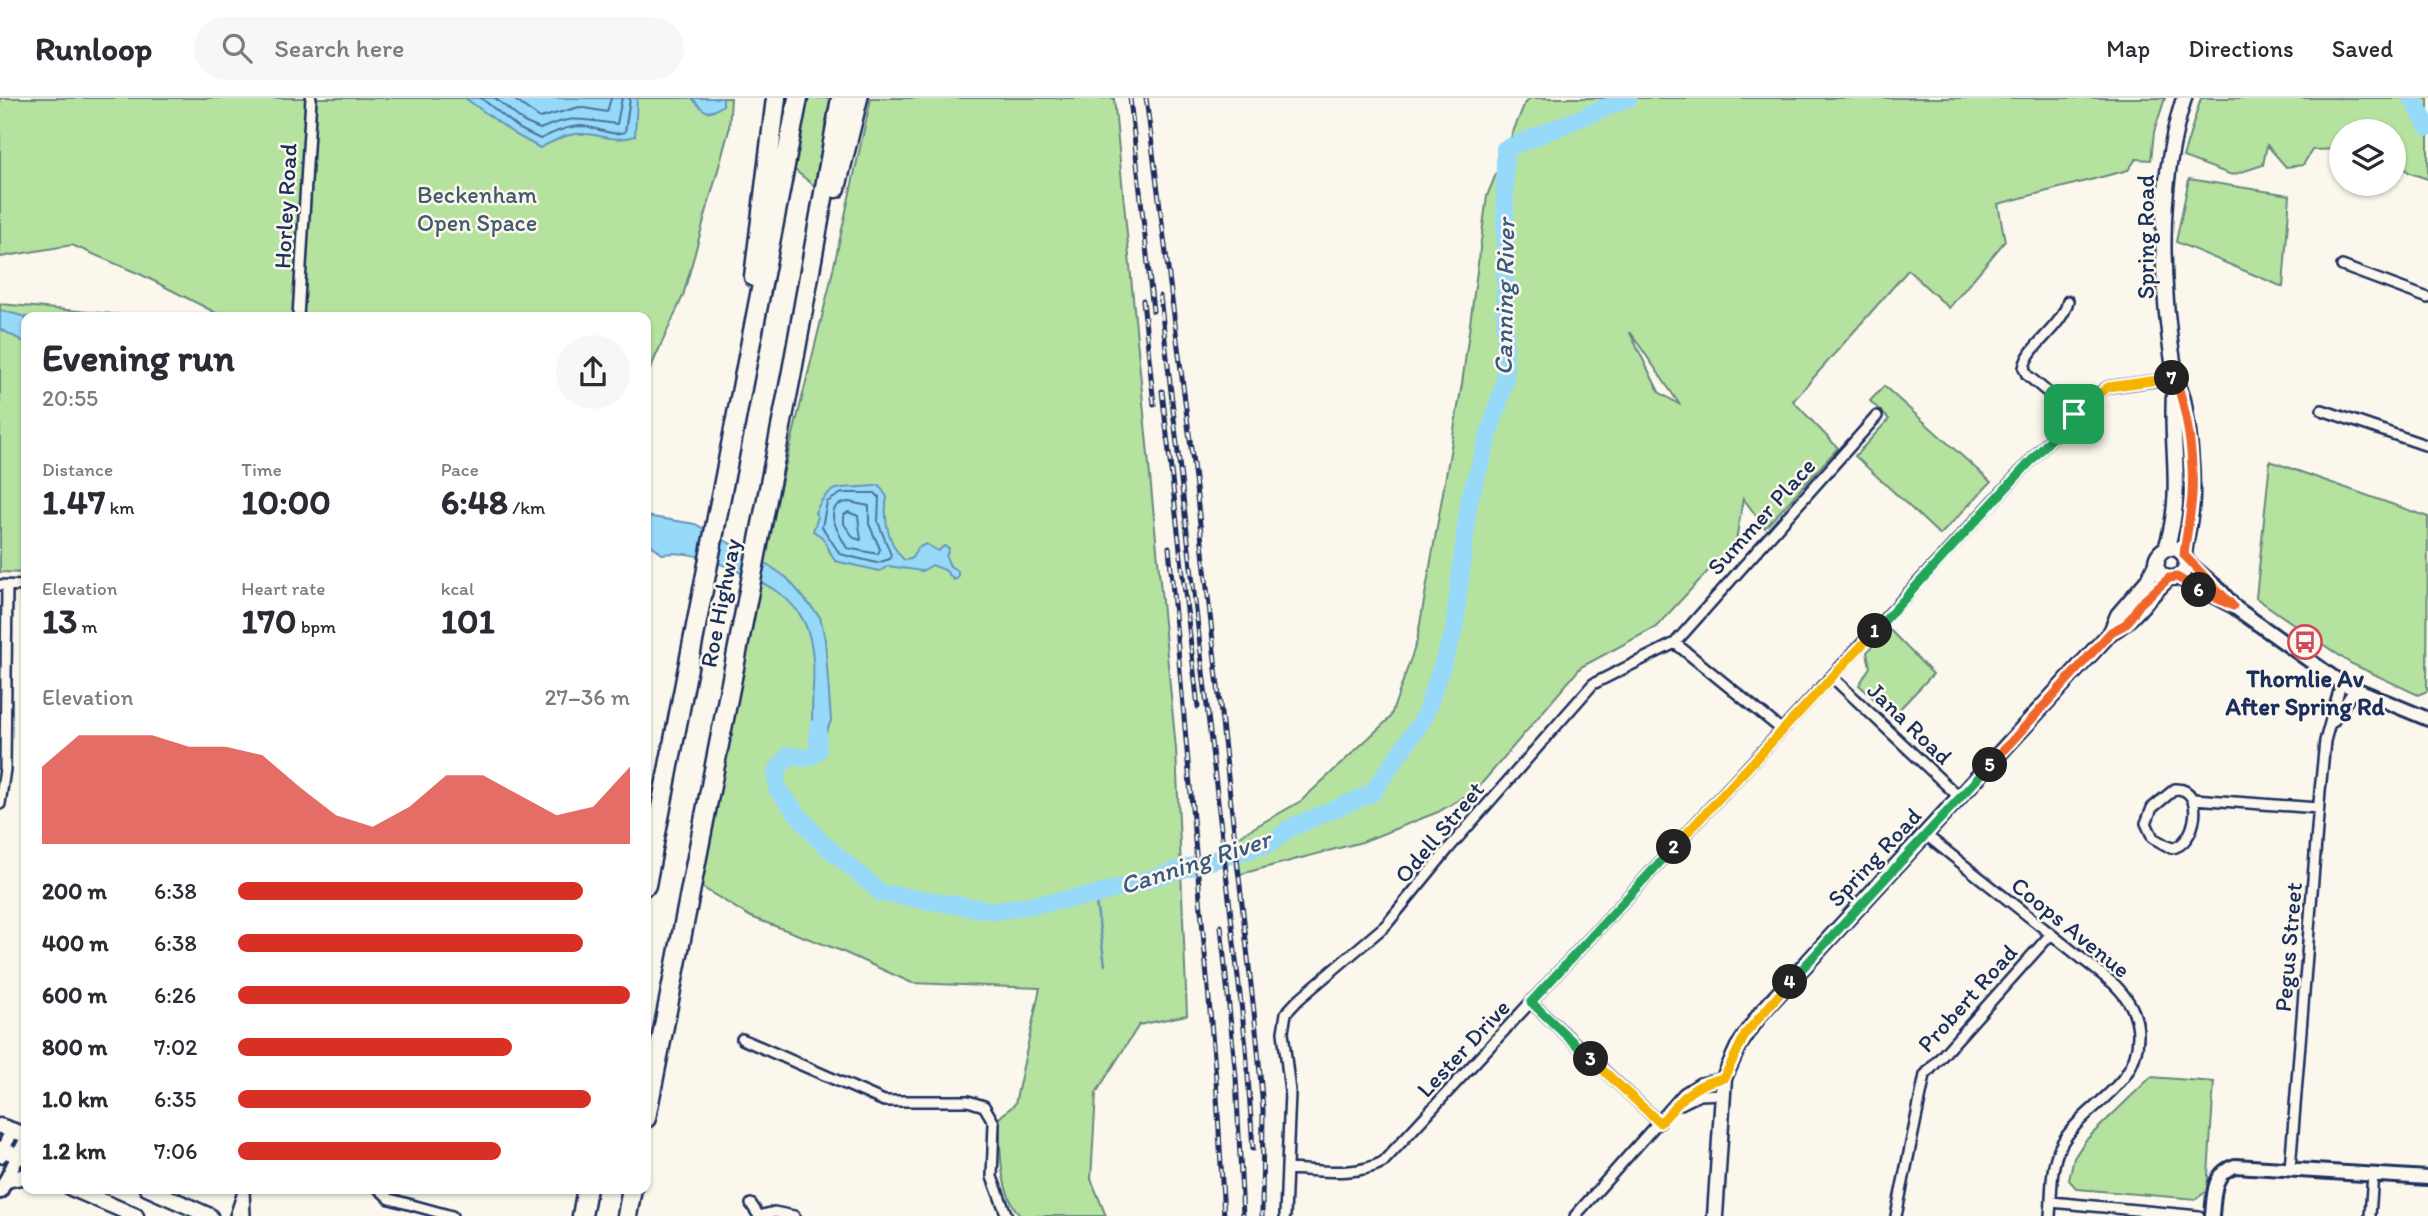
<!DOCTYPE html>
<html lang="en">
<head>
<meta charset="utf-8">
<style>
  body { margin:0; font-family:Itim,sans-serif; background:#f7f7f7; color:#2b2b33; height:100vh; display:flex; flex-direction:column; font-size:26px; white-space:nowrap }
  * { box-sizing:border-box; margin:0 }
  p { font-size:23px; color:#7c7c81 }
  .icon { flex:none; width:38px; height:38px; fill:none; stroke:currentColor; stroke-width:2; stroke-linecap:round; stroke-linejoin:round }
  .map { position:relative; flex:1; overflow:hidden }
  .drawer { position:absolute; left:21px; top:214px; width:630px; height:882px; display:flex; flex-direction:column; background:#fff; border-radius:14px; box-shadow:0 2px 5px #0004 }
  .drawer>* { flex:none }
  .controls { position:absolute; left:2329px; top:21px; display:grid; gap:14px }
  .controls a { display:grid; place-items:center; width:77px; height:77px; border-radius:50%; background:#fff; box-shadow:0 2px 5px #0004; font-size:35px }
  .pin { position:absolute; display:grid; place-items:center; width:60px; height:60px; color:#fff; margin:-30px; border-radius:14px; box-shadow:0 4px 10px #0006 }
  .km { position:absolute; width:35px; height:35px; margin:-18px; border-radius:50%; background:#222; color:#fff; font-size:19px; line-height:35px; text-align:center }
  .round { display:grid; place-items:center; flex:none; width:74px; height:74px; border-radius:37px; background:#f7f7f7 }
  .summary { display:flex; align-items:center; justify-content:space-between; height:119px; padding:0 21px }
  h1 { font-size:38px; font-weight:800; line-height:52px }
  .figures { display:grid; grid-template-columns:repeat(3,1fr); gap:10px; height:119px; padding:7px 21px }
  .figures div { display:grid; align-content:center }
  .figures b { font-size:35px; font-weight:800 }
  .figures small { font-size:19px; font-weight:400 }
  .figures p { font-size:19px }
  .chart { height:196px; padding:14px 21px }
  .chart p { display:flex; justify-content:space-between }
  .chart svg { width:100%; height:126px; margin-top:7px; fill:#d93025; opacity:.7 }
  ul { padding:0 21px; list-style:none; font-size:23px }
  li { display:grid; grid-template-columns:112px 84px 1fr; align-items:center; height:52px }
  li i { height:18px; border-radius:9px; background:#d93025 }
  header { display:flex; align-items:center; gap:42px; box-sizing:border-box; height:98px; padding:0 35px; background:#fff; border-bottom:2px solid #e1e1e2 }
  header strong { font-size:33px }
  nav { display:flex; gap:38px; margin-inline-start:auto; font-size:24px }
  .search { width:490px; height:63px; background:#f7f7f7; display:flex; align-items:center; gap:18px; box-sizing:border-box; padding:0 24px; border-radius:38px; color:#7c7c81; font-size:26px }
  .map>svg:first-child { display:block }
</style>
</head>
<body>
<header>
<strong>Runloop</strong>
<div class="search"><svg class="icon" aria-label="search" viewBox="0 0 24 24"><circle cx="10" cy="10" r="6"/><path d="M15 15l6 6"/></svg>Search here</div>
<nav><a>Map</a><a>Directions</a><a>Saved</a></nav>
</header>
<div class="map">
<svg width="2428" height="1118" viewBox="0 0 2428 1118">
  <rect width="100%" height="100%" fill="#fbf7ec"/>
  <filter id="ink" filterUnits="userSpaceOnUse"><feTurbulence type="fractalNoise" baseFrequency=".0143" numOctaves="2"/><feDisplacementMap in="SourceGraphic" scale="14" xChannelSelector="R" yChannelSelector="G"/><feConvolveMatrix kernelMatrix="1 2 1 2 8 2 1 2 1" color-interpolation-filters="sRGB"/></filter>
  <g filter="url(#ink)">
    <path fill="#b6e2a0" stroke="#68887f" stroke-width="2" fill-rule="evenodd" d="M0,0h731l-2,32 -46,166 -37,82v-61h-422l-82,-42 -70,-30 -72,12z
      M803,0h28l-14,90 -26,-21z
      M871,0h243l62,651 11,266 -48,10 -43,68 -5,86 15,37h-86c-22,-27 -19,-65 -21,-98l16,-14 25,-116 -128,-5 -73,-33 -88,-33 -51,-31 64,-333 65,-265z
      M1530,0h635l-11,34 -3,28 -15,-1 -8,11 -130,34 7,37 -56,67 -41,-38 -115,131 45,47 -73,80 -22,-30 -7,43 -80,86 -75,40 -104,122 -39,23 -76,30 -125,33 -5,-35 69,-39 89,-83 27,-77 45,-257 25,-188 37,-91zM1630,235h1l49,72 -21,-13z
      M2201,0h227v81l-18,-6 -16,-12v-30h-52l-1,18 -29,1 -9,15 -17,2 -19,-22 -4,20 -31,10 -49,-18z
      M2189,81l101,16 -7,92 -107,-45z
      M0,206l145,13h-119v256l-26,-1z
      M1884,288l107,96 -51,53 -85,-79 34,-37 -19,-18z
      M2270,363l158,56 -1,174 -9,4 -68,-32 -94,-65z
      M1888,530l45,46 -40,42 -34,-31 11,-18 -3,-15z
      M2151,979l63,5 -7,109 -11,8 -119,-10 -8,-9 5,-22 11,-17z"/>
    <path fill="#97d9f8" stroke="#6595ba" stroke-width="2" d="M465,0h172l-2,38c-20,7 -31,-1 -51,-2 -16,-2 -30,7 -44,14l-24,-13z
      M680,0h43v7c-17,13 -20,5 -31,-7z
      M0,212l26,7v26l-26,-14z
      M879,387l8,12c-4,21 1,47 17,63l7,-1 7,-11 8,-4 12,7 6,-5 5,2 -3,9 4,9 8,5v7l-4,2 -9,-10 -13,-5 -10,6 -34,-5 -8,5 -45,-10 -13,-24 -9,-6 5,-14 -3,-4c16,-37 33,-21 64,-28z
      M646,418l49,8 72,40 20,14 33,39 5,22 6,82 -13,30c-8,-21 -6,-42 -5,-64 4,-65 -15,-91 -74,-115 -27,-12 -48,-22 -77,-18l-16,-14z"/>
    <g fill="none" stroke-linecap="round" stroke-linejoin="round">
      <path stroke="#4d739c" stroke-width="2" d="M481,0l39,31 20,10c13,-6 27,-13 42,-13 15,1 29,11 43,6l5,-34
        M495,0l29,24 16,7c35,-15 41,-9 77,-5l5,-26
        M512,0l28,20 39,-11 28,5 4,-14
        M842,395h33l4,4 -1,25 13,33 -1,4 -13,4 -37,-9 -18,-27 5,-25z
        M849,404l20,4v18l11,25 -2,5 -31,-6c-8,-14 -28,-44 2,-46z
        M848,414l10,4 3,24 -7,-2 -10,-14v-9z"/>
      <path stroke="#6595ba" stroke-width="2.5" d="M1095,797l10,70"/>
      <path stroke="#97d9f8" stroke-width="18" d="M2412,0l16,29
        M818,629v24c-9,9 -16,8 -28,4l-14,16 1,18 41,50 63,54 114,18 100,-16 176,-52 19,-15 82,-35 52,-75 30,-87 15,-130 36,-120v-232l124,-51"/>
      <g stroke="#1b2f5e" stroke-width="14">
        <path id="street" d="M2342,168l86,32
          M2068,203c-7,29 -40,43 -44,67l3,7 50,42
          M298,219l13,-219
          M2322,312l106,36
          M0,487l26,1
          M1675,545l202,-227
          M1832,579l128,121
          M2333,624l21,-32
          M2175,691c32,-2 21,58 -4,59l-18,-10 -7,-15 6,-15z
          M2194,701l124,9
          M0,706l5,-35 2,-183
          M1926,737l188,149c15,15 24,30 24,51 0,55 -56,69 -78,112 -10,20 -8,47 -10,69
          M1531,904l129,121
          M742,941l142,62h84l16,5 10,17 -2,54 15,39
          M1679,1007l21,-10 22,-1
          M1287,1071c32,1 68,8 96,-7l701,-759 24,-16 67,-9
          M2290,1071l30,-378 5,-50 16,-58
          M378,1090l12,11 62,17
          M244,1092l1,26
          M2051,1104l148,14
          M751,1106l8,12
          M235,1118l9,-27
          M759,1118l15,-4 20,4
          M1285,1118l5,-124 -7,-60 3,-19 13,-14 87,-74 63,-77 144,-164 82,-41 107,87
          M1575,1118l109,-123 16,-10 24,-5
          M1896,1118l29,-141 126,-141
          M2370,1118l3,-42"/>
      </g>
      <g stroke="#1b2f5e" stroke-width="18">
        <path id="secondary" d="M2186,463l34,29 11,13
          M2177,479l56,29 108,77 87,36
          M0,1058l12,-26
          M0,1094l26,-52
          M2212,1118c2,-20 0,-43 23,-50l193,12"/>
      </g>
      <g stroke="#1b2f5e" stroke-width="19">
        <path id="primary" d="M2184,0c-28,89 -24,186 -9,277 2,10 8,20 9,30 5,28 8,58 8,86 1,21 -6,42 -8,64
          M2156 465a15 15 0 1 1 30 0a15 15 0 1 1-30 0Z
          M2166,451c20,-62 2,-107 9,-167
          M2111,534l7,-17 30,-35 9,-18
          M0,1028l26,9
          M0,1051l26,9
          M7,1082l19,-4
          M71,1090l65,28
          M147,1090l63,28
          M1715,1118l9,-138 14,-31 23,-34 350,-381c23,-12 38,-37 58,-54"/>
      </g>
      <g stroke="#1b2f5e" stroke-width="23">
        <path id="highway" d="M836,90l22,-90
          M754,179l22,-179
          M646,787l152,-787
          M646,1020l146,-747 49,-273
          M582,1118l5,-28
          M627,1118l5,-28"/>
      </g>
      <use href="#street" stroke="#fbf7ec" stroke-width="9"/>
      <use href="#secondary" stroke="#fbf7ec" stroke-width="12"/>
      <use href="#primary" stroke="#fbf7ec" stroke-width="14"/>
      <use href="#highway" stroke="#fbf7ec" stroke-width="18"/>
      <g stroke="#1b2f5e" stroke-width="5">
        <path id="rail" d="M1130,0l23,213
          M1146,0l49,381 62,560 6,70 -1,107
          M1160,198l86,751 7,102
          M1143,202l11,105
          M1162,293l36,316
          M1169,449l47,532 8,137
          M1221,828l15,151 7,139"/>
      </g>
      <use href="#rail" stroke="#fbf7ec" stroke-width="2.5" stroke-dasharray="8" stroke-linecap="butt"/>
    </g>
  </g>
  <g fill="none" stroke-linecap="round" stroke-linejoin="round" filter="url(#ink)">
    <g stroke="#fff" stroke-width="14">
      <path id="split-1" d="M1875,533l199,-217"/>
    </g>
    <g stroke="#fff" stroke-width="14">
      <path id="split-2" d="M1674,749l201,-216"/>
    </g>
    <g stroke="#fff" stroke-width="14">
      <path id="split-3" d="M1591,961l-60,-57 143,-155"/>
    </g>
    <g stroke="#fff" stroke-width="14">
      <path id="split-4" d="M1591,961l69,64c23,-24 29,-38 64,-45l22,-45 44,-51"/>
    </g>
    <g stroke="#fff" stroke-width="14">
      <path id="split-5" d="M1790,884l200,-217"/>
    </g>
    <g stroke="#fff" stroke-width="14">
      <path id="split-6" d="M1990,667l121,-133 15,-8 14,-20 29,-26 8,-1 22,13"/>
    </g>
    <g stroke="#fff" stroke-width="14">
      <path id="split-7" d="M2172,280l3,-1c13,37 19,80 17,118 -1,20 -6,40 -8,60l49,51 -34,-16"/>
    </g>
    <g stroke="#fff" stroke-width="14">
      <path id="split-8" d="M2074,316l34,-27 64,-9"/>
    </g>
    <use href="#split-1" stroke="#22a559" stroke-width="9"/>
    <use href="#split-2" stroke="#f5b400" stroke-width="9"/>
    <use href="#split-3" stroke="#22a559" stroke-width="9"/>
    <use href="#split-4" stroke="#f5b400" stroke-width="9"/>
    <use href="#split-5" stroke="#22a559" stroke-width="9"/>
    <use href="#split-6" stroke="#f0652b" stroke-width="9"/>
    <use href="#split-7" stroke="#f0652b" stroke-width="9"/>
    <use href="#split-8" stroke="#f5b400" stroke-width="9"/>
  </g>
  <defs>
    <g id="bus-ring" transform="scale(1.75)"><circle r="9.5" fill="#fbf7ec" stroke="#d1495b" stroke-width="1.5"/><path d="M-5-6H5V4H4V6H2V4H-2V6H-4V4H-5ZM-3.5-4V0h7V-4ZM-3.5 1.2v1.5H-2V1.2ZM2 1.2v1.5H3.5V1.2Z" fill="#d1495b"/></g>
  </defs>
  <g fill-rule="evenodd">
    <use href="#bus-ring" x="2305" y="544"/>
  </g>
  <g text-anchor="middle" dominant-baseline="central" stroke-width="5" stroke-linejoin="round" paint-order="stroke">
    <g font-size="24" fill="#425c6e" stroke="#fbf7ec">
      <text x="477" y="96">Beckenham<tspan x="477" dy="28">Open Space</tspan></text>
    </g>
    <g font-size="24" fill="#1b2f5e" stroke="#fbf7ec">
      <text transform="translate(285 108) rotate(-87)">Horley Road</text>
      <text transform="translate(2145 139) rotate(-90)">Spring Road</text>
      <text transform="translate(1761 418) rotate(-48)">Summer Place</text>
      <text transform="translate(720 505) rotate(-79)">Roe Highway</text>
      <text transform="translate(1910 625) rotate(44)">Jana Road</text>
      <text transform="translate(1439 734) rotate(-50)">Odell Street</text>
      <text transform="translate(1874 759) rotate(-47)">Spring Road</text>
      <text transform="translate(2071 829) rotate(39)">Coops Avenue</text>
      <text transform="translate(2288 849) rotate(-85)">Pegus Street</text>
      <text transform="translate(1967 900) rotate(-48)">Probert Road</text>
      <text transform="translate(1463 950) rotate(-47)">Lester Drive</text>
    </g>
    <g font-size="24" font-weight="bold" fill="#1b2f5e" stroke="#fbf7ec">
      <text x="2305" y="580">Thornlie Av<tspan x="2305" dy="28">After Spring Rd</tspan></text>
    </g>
    <g font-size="26" font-style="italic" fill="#3a5a84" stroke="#fbf7ec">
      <text transform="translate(1504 199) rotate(-89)">Canning River</text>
      <text transform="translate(1195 764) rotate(-18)">Canning River</text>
    </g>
  </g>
</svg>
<div class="controls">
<a><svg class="icon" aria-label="layers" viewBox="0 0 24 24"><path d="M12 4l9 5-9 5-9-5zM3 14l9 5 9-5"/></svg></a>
</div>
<div class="pin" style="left:2074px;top:316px;background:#1e9e55"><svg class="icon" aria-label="arrive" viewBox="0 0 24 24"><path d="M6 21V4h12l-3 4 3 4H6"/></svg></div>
<b class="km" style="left:1875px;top:533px">1</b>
<b class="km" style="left:1674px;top:749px">2</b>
<b class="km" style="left:1591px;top:961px">3</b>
<b class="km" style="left:1790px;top:884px">4</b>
<b class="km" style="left:1990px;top:667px">5</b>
<b class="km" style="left:2199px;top:492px">6</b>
<b class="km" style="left:2172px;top:280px">7</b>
<section class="drawer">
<div class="summary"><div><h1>Evening run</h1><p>20:55</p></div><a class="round"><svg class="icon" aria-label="share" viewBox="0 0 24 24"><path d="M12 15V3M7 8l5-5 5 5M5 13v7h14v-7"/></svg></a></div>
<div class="figures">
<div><p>Distance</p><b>1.47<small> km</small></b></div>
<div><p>Time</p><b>10:00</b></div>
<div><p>Pace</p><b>6:48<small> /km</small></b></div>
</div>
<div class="figures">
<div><p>Elevation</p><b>13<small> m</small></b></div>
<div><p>Heart rate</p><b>170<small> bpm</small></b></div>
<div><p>kcal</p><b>101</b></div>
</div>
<div class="chart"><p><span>Elevation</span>27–36 m</p>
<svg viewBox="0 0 160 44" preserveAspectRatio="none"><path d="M0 44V17L10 6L20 6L30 6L40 10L50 10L60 13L70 24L80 34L90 38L100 31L110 20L120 20L130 27L140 34L150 31L160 17V44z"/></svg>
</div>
<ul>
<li><b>200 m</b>6:38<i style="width:88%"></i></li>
<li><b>400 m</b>6:38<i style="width:88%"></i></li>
<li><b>600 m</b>6:26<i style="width:100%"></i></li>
<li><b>800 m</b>7:02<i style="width:70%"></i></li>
<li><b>1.0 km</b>6:35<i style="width:90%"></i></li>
<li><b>1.2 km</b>7:06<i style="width:67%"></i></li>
</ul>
</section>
</div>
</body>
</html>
